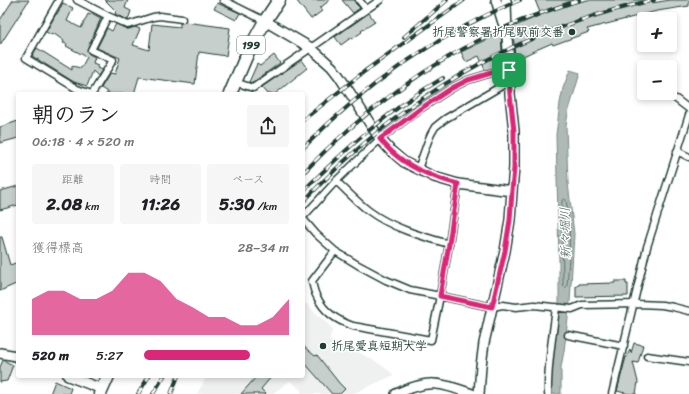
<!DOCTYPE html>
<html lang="ja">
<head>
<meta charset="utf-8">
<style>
  body { margin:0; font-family:Sriracha,"Klee One",sans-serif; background:#f6f6f6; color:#202124; height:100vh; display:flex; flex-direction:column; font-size:15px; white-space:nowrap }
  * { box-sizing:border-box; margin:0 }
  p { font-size:13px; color:#757577 }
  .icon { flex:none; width:22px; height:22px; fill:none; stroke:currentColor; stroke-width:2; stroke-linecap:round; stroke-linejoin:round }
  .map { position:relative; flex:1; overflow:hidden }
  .drawer { position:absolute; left:16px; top:92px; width:289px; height:286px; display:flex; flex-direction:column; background:#fff; border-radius:4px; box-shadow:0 2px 6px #0003 }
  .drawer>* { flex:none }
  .controls { position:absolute; left:637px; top:12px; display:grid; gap:8px }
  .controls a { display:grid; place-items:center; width:40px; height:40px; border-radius:4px; background:#fff; box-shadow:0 2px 6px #0003; font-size:20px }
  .pin { position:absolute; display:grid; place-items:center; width:34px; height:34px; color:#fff; margin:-17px; border-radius:8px; box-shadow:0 2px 6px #0006 }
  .round { display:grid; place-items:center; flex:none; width:42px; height:42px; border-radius:4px; background:#f6f6f6 }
  .head { display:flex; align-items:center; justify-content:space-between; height:68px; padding:0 16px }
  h1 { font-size:22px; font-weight:800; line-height:30px }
  .metrics { display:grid; grid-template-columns:repeat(3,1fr); gap:6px; height:68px; padding:4px 16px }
  .metrics div { display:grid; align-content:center; border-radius:4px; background:#f6f6f6; text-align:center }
  .metrics b { font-size:17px; font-weight:800 }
  .metrics small { font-size:11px; font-weight:400 }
  .metrics p { font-size:11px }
  .chart { height:112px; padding:8px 16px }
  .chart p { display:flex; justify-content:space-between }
  .chart svg { width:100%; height:72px; margin-top:4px; fill:#db2777; opacity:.7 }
  ul { padding:0 16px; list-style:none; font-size:13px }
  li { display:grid; grid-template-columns:64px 48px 1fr; align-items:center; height:30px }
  li i { height:10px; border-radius:5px; background:#db2777 }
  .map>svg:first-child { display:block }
</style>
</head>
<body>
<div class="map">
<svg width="689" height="394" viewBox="0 0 689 394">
  <rect width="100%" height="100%" fill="#fff"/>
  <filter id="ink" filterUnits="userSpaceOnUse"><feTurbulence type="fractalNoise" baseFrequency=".025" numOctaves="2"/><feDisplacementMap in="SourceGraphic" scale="8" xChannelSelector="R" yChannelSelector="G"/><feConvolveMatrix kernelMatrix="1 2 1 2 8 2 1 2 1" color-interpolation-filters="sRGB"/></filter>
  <g filter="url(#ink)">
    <path fill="#eef1f0" d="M303,301l30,28 -4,11 29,12 22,12 14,11 -42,19h-50l-2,-5 -10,-8 -18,13h-75l10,-18h96z"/>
    <path fill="#afbab7" stroke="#758883" d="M570,70l10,3 -12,40 -2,13 2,57 6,51 -4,68 -6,49 -3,16v27h-11l1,-33 6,-31 2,-28v-41l-3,-126 4,-32 3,-15z"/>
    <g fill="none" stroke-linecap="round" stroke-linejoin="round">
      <path stroke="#596f68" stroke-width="1" d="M564,199l2,1c6,30 3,57 1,86l-2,2 -2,-2 -1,-73v-12z"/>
    </g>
    <path fill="#c7cfcc" stroke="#1f3d34" d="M13,0h16l-29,45v-25z
      M105,0h23l-3,8 6,3 -3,9 -13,-6 1,-3z
      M296,0h34l-10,8 2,3 -11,8z
      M342,0h13v3l5,5 -7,5z
      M535,0h38l2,3 12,-3h65v3l18,-3h19v6l-32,5 -70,18 2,3 -36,13 -1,-2 -16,7 -21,10 -2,-33 28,-12z
      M63,3l10,5 -6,13 14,7 7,-14 2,1 1,-2 10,5 -14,32 2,4 6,3 -2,6 5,2 -1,3 5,2 -4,6 -5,-5 -6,15 -13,-4 -42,-26 5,-8 35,22v-4l9,2 6,-11 -21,-11 1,-2 -4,-1 1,-2 -11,-8 -1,2 -6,-3 10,-18h1z
      M217,3l23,10 -4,7 -22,-11z
      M369,13l6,9 -14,9 1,1 -10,7v-2l-11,8 -6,-8z
      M185,22l45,6 -4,28 -27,-4 -4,32 -56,-7 -5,17h-28l1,-2 -6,-4 9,-15 5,1 5,-16 -23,-10 10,-20 5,3 4,-7 11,5 8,-2 5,2 -7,16 16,5 3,-26 28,3v-4z
      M501,33l2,33 -18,4 -6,-14 -13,6 -5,-10z
      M274,55l6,8 -28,20 -3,-1 8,-18 3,2z
      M301,60l6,8 -32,26h-7l-6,-7z
      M18,121v17l-18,5v-16z
      M18,186v19l-18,5v-19z
      M0,237h2l8,28 8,-3v21l-18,8z
      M615,281h11v3h2v12l-52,1v-11h2l1,-2 36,-1z
      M634,343l9,2 -5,18 -5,-1 5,20 -2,12h-7l-12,-3 9,-34h1l3,-8 1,4z
      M303,346l12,10 2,-1 22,28 6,6 -5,5h-8l-29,-33z
      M3,360l10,5 -6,16 -7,1v-15z
      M257,376h15l-11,13 5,5h-25z
      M55,381l16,7 -2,6h-19z"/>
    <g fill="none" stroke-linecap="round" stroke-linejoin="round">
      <g stroke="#1f3d34" stroke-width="9">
        <path id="street" d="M59,0l-33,58 51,31 15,5
          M77,0l31,16 20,9 25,-8 7,-1 22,3
          M223,0l42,21
          M359,0l7,9
          M235,82l18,6 127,-88
          M92,94l21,-34 -22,-10 17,-34
          M676,99l13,10
          M677,151l12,6
          M418,169l10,-28 3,-7 4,-7 10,-8 65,-38
          M336,181c11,10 21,21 33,30 23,17 52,25 80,33
          M458,184l-9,60 -9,52 52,11 11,-2 13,2 18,-2 38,4 10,-4 56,-1 24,1 11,2 16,4
          M303,217l33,-36 44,-42 40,-30 32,-21 16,-8 33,-10h8
          M303,219l13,15 19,17 23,14 28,15 24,10 30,6 -9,44 -78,-14c-15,-5 -29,-14 -36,-29 -3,-5 -4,-11 -5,-16l23,-30
          M568,335l56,11
          M647,356l42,6
          M548,394c-1,-29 5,-58 8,-87
          M612,394l35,-147 42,-132"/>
      </g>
      <g stroke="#1f3d34" stroke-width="12">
        <path id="secondary" d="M496,0l7,23
          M265,21l46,27 21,19 7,9 41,63 11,12 13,11 30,15 24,7 54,7
          M0,353l11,2 7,2
          M68,376l34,13
          M396,394c33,-15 42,-12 76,0
          M479,394l2,-28 3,-23 21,-92 5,-31 2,-29 2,-24v-36l-4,-37v-19l-3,-38 -1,-37"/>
      </g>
      <g stroke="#1f3d34" stroke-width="15">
        <path id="highway" d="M230,94l18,-42 17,-31 14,-21
          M100,394l8,-18"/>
      </g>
      <use href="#street" stroke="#fff" stroke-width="6"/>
      <use href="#secondary" stroke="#fff" stroke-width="9"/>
      <use href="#highway" stroke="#fff" stroke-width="12"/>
      <g stroke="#1f3d34" stroke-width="4">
        <path id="rail" d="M404,37l43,-37
          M303,120l62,-49 99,-71
          M303,148c63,-64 133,-113 217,-148
          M303,173c58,-60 123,-109 199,-144 25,-12 51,-20 77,-29
          M303,191c43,-42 88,-83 140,-113
          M303,202c99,-105 210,-171 351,-202
          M138,394l11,-18
          M153,394l11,-18
          M171,394l7,-18"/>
      </g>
      <use href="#rail" stroke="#fff" stroke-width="2.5" stroke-dasharray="8" stroke-linecap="butt"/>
    </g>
  </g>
  <g fill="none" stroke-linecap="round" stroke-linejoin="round" filter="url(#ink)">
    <g stroke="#fff" stroke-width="8">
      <path id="route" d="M501,70h8l1,24 4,37v37l-2,23 -2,29 -5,31 -13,56 -52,-11 9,-52 9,-60c-23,-6 -49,-16 -67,-33 -4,-4 -8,-8 -11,-12l40,-30 32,-21 16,-8z"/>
    </g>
    <use href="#route" stroke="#db2777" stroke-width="5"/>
  </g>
  <g fill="#1f3d34" stroke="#fff" stroke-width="1.5">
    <circle cx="572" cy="32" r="4"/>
    <circle cx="323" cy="346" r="4"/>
  </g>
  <g text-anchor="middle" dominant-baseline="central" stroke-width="3" stroke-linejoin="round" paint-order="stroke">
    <rect fill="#fff" stroke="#627771" stroke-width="1" x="237" y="36" width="28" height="18" rx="3"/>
    <g font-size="11" font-weight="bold" fill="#1f3d34">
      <text x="251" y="45">199</text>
    </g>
    <g font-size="12" font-weight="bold" fill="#1f3d34" stroke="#fff" text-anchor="end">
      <text x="564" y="32">折尾警察署折尾駅前交番</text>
      <text x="331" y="346" text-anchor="start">折尾愛真短期大学</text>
    </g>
    <g font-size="13" font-style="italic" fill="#4a625b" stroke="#fff">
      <text transform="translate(565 233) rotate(-91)">新々堀川</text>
    </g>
  </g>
</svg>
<div class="controls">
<a>+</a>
<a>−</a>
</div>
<div class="pin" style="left:509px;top:70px;background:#1e9e55"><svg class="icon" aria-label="arrive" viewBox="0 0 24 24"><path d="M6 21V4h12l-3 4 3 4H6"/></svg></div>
<section class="drawer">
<div class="head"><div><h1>朝のラン</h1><p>06:18 · 4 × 520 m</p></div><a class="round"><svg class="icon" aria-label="share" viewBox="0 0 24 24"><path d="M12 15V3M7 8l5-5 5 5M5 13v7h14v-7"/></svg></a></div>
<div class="metrics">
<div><p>距離</p><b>2.08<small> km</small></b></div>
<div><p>時間</p><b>11:26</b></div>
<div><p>ペース</p><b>5:30<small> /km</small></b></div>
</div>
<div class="chart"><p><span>獲得標高</span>28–34 m</p>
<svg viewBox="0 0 160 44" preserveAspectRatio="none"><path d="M0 44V22L10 17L20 17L30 22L40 22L50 17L60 6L70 6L80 11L90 22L100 27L110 33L120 33L130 38L140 38L150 33L160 22V44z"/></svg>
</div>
<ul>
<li><b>520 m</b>5:27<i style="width:73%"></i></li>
</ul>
</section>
</div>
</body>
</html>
